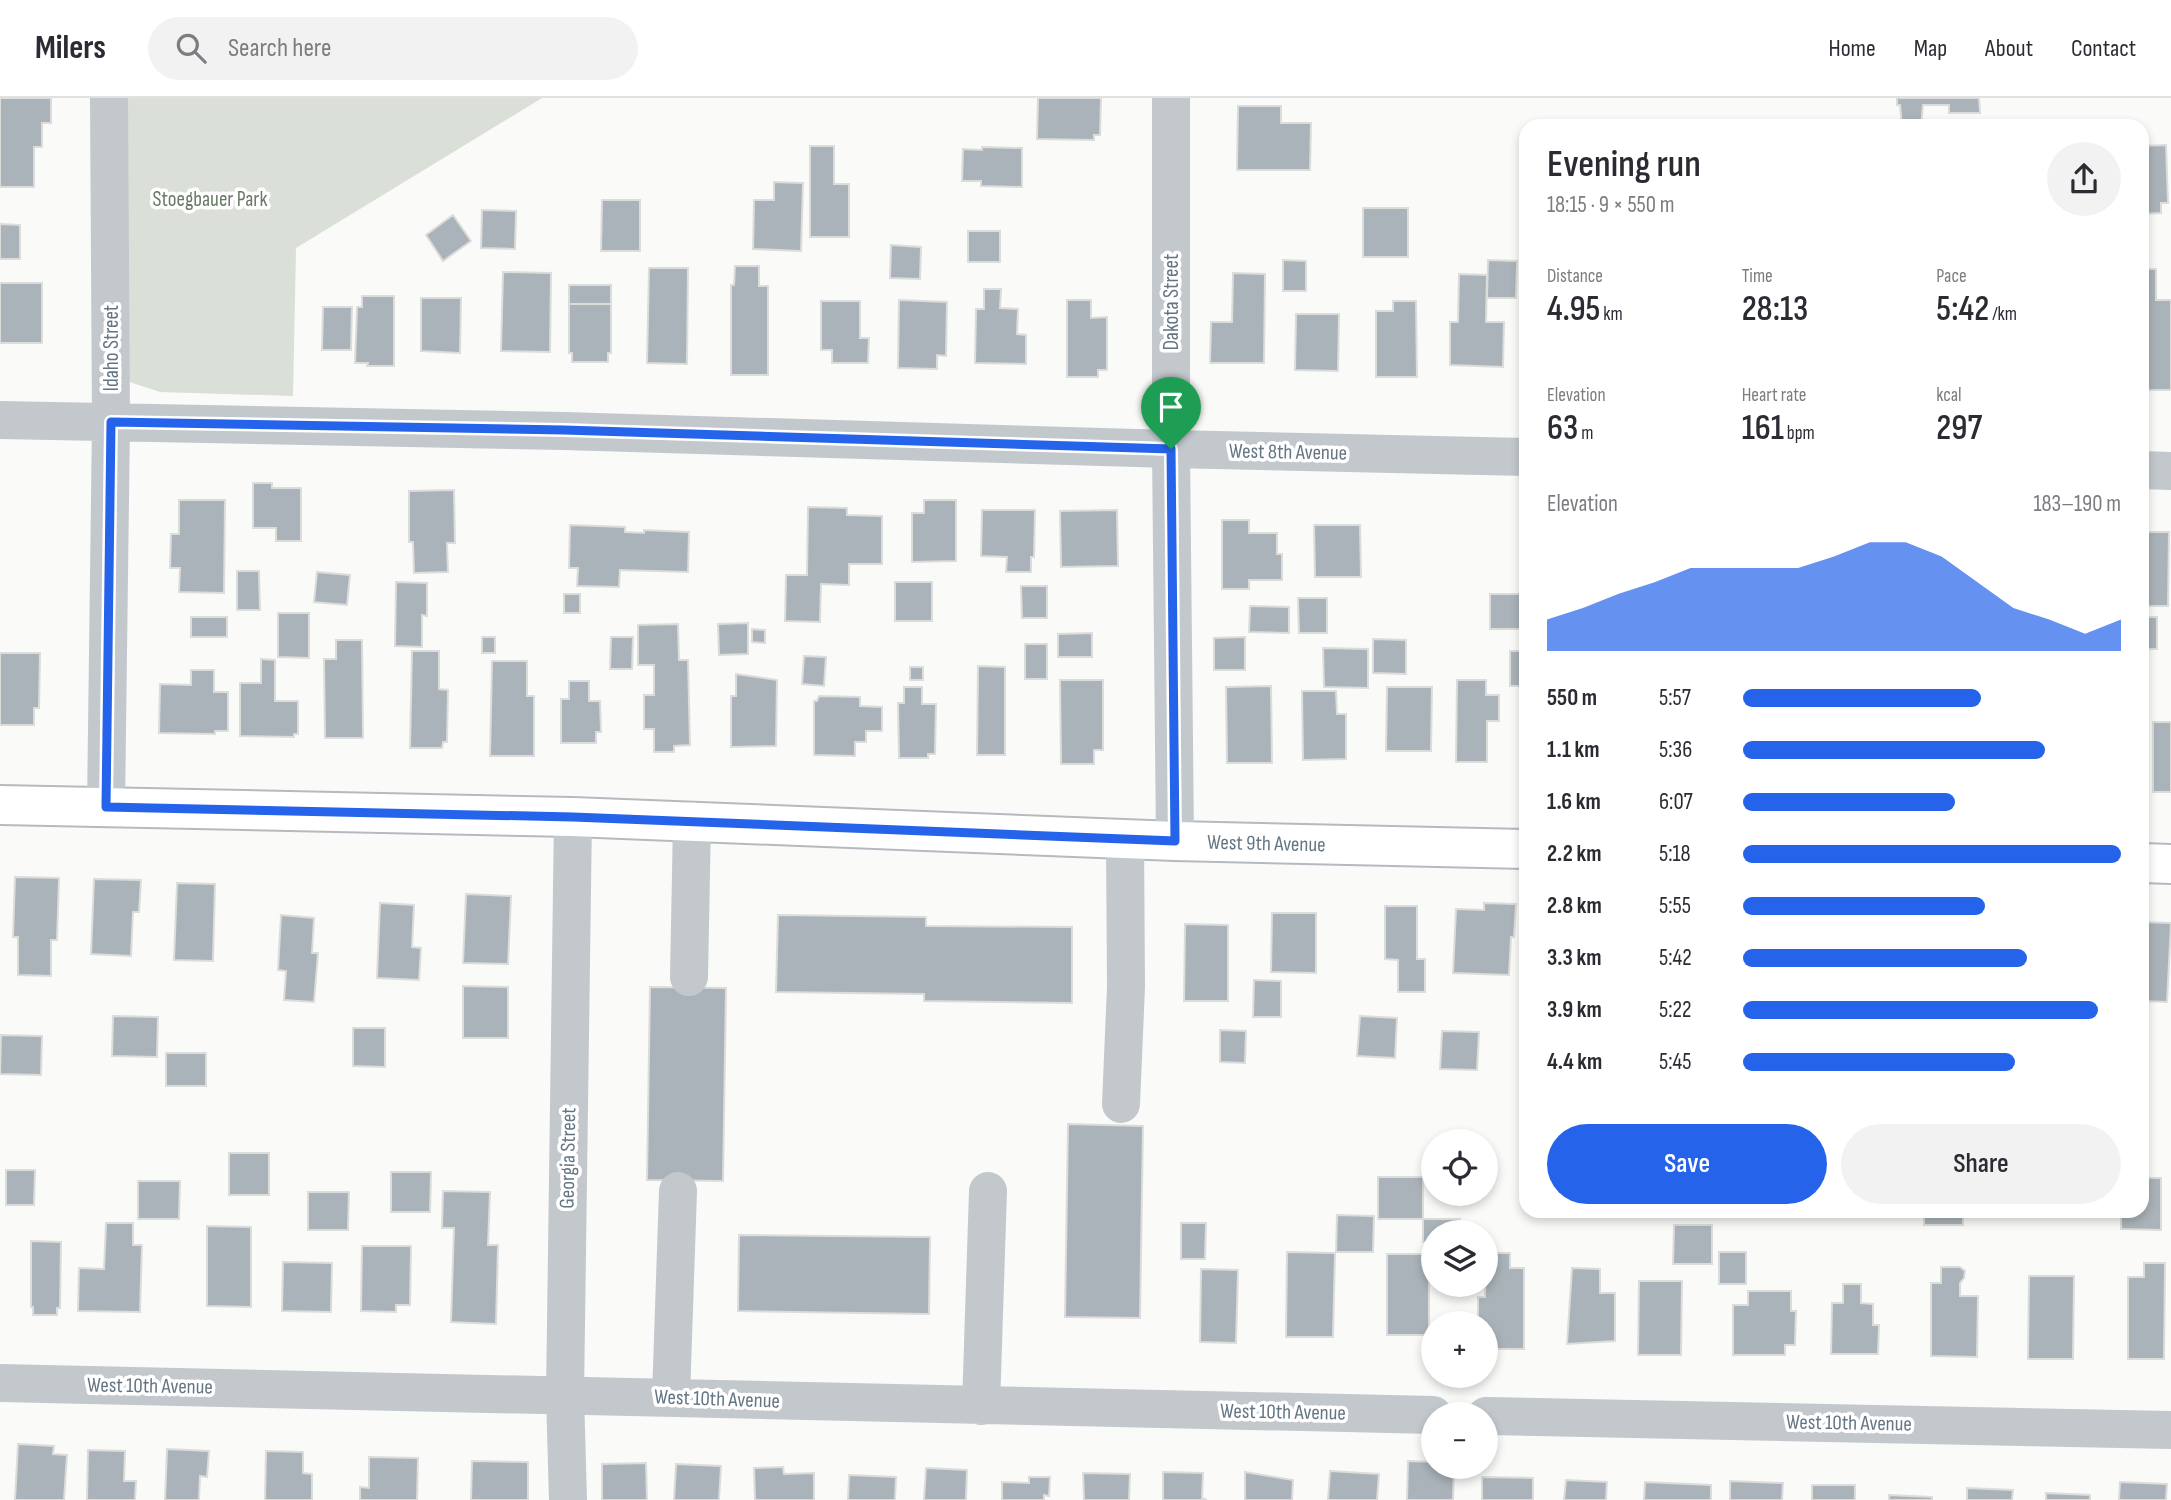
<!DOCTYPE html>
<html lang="en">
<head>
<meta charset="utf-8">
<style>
  body { margin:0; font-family:"Sofia Sans Condensed",sans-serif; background:#f2f2f3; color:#2b2b33; height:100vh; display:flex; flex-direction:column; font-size:26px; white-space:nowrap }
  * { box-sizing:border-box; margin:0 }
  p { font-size:23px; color:#7c7c81 }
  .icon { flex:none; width:38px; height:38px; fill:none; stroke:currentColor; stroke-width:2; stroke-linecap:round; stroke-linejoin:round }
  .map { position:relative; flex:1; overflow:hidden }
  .sheet { position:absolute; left:1519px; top:21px; width:630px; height:1099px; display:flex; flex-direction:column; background:#fff; border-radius:21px; box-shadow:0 4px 10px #0003 }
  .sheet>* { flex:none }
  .controls { position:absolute; left:1421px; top:1031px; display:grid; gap:14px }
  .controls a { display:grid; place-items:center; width:77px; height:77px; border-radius:50%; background:#fff; box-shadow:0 4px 10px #0003; font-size:35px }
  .pin { position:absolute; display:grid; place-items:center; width:60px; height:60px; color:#fff; margin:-72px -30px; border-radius:50% 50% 50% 0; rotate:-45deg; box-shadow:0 0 7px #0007 }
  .pin .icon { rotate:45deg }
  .round { display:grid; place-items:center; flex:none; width:74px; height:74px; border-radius:37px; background:#f2f2f3 }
  .summary { display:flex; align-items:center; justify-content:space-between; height:119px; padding:0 28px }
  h1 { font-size:38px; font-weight:600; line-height:52px }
  .stats { display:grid; grid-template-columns:repeat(3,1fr); gap:10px; height:119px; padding:7px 28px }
  .stats div { display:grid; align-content:center }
  .stats b { font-size:35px; font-weight:600 }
  .stats small { font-size:19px; font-weight:400 }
  .stats p { font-size:19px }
  .chart { height:196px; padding:14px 28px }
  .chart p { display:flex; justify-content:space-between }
  .chart svg { width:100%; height:126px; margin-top:7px; fill:#2563eb; opacity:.7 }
  .cta { display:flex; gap:14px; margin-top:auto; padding:14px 28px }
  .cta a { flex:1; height:80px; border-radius:42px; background:#2563eb; color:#fff; font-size:28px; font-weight:600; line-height:80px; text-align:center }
  .cta a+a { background:#f2f2f3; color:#2b2b33 }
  ul { padding:0 28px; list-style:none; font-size:23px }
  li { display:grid; grid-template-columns:112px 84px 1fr; align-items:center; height:52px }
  li i { height:18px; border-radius:9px; background:#2563eb }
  header { display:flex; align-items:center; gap:42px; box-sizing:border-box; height:98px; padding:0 35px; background:#fff; border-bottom:2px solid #e1e1e2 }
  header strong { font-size:33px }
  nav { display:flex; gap:38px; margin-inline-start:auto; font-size:24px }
  .search { width:490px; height:63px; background:#f2f2f3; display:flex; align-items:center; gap:18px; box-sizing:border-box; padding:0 24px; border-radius:38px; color:#7c7c81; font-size:26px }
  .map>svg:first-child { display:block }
</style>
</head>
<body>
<header>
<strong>Milers</strong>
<div class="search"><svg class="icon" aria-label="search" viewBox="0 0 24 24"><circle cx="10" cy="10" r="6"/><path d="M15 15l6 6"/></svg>Search here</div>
<nav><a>Home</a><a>Map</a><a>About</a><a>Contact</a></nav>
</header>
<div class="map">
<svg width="2171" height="1402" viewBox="0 0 2171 1402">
  <rect width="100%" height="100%" fill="#fafaf8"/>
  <path fill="#dadfd7" d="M109,0h433l-246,150 -3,148 -133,-4 -49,-16z"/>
  <path fill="#aab3b9" stroke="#dcdcda" stroke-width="2" d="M0,0h51v25h-9v24h-8v40h-34z
    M1038,0h63l-1,37h-6v5l-57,-1z
    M1897,0h82l1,15h-31v-8h-26l-2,21h-19l-2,-21h-3z
    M1238,8h43v17h30l-1,47h-73z
    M2166,47l2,58h-7v10l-19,1v-68z
    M810,48h24v38h15v53h-39z
    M982,49l40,1v39l-41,-1v-5h-19l1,-32 19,1z
    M774,84l29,1 -2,68 -48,-2 1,-49h20z
    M602,102h38v51h-39z
    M1363,110h45v49h-45z
    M482,112l34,1 -1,38 -34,-1z
    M453,117l18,26 -28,20 -17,-26z
    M0,126l20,1v34h-20z
    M968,133h32v31h-32z
    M891,147l30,2 -1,32 -30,-1z
    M1283,162l23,1v30h-23z
    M1488,162l29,1 -1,37h-29z
    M735,168h24v20h9v89h-37v-90h3z
    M649,170h39l-1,96 -40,-1z
    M2142,171h14v31h15v90h-27l1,-81h-3z
    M503,174l48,1 -1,79 -49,-1z
    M1233,175l32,1 -1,89h-54l1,-41h21z
    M1459,176l28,1 -1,47h18l-1,45 -53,-2v-43h8z
    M0,185h42v60h-42z
    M569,187h42v19h-42z
    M984,191h17l-1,19 18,1 -1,25 9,1v29l-51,-1 1,-54h8z
    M362,198h32v70h-27l1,-3h-13l2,-56h5z
    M421,200h40l-1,55 -39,-2z
    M899,202l48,2 -1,54 -9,-1v14l-39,-1z
    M1067,202h24v18l16,-1v53h-9v7h-31z
    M821,203h39v37h9l-1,25h-36v-13h-11z
    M1393,203h23l1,76h-41v-66h17z
    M569,206h42v49h-3v9h-36v-9h-3z
    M323,209h29l-1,43h-29z
    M1296,216h43l-1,57 -43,-1z
    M253,385h19v5h29v53h-25v-13h-23z
    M454,392l1,53h-8l1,29 -34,1 -1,-31h-4v-51z
    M179,402h46l-1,93 -45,-1 1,-24h-10l1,-34h8z
    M924,402h32v61l-44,1v-49h12z
    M808,409l39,1v7l35,1v48h-33v21l-28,-1 -1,38 -35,-1 1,-46h21z
    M982,412h53l-1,47h-3v15h-25l1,-15 -26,-1z
    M1117,412l1,56 -57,1 -1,-56z
    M1222,422h27v13h28v21h5v26h-33v9h-27z
    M570,427l55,2v5l19,1v-3l45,2 -1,40 -68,-2 -1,17 -42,-1 1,-18h-9z
    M1314,427h46l1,52h-46z
    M2142,434h27l-1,74h-26z
    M237,473h22l1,39h-23z
    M317,474l33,3 -3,30 -33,-3z
    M396,484l31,1v33l-5,-1v32l-27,-1z
    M895,484h37v39h-37z
    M1021,488h26v32h-25z
    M564,496h16v19h-16z
    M1490,496h36v35h-36z
    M1298,500h29v35h-28z
    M1250,508l39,1v26l-40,-1z
    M278,515h31v45l-31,-1z
    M191,519h36v20h-36z
    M2142,519h15v32h-15z
    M748,525v31l-29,1 -1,-31z
    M678,526l1,36h9l2,85 -16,1v6h-20v-23h-10v-34h10v-30h-16v-40z
    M752,531l13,1v13l-13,-1z
    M1092,535v24h-34v-23z
    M482,539h13v16h-13z
    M611,539h22l-1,32h-22z
    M1245,539v33h-31v-32z
    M1373,541l33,1v34l-33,-1z
    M336,542h26l1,98h-38l-1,-79h12z
    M1025,546h22v35h-22z
    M1323,550l45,1v39l-44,-1z
    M412,553h27v38l9,1 -1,52h-4l-1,6h-32z
    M1510,553h16v35h-16z
    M0,555h40l-1,55h-5v17h-34z
    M804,558l22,1 -2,29 -22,-2z
    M2142,560h4v40h-4z
    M261,561l14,1v41h23v33h-4v3l-54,-1v-53h21z
    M492,563h35v35h7v60h-44z
    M978,568l27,1v88h-28z
    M910,569h13v13h-13z
    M191,572h23v22h14v39h-13v3l-56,-1 1,-49 31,1z
    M736,576l41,6 -1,66 -45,1v-51h5z
    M1060,582h43v70h-9v14h-33z
    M1457,582h29v15h13v26h-12v41h-31z
    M569,583h20v20h11l1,31h-5v11h-35v-44h8z
    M1271,588l1,77h-45l-1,-76z
    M904,589h18v17h14l-1,50h-7v4h-29l-1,-55h6z
    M1387,589h45l-1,64h-45z
    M1302,593h34l1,23h9v45l-43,1z
    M819,598l41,1v9l22,1v24h-16v11h-11v14l-41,-1v-54h3z
    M2153,624h18v70h-18z
    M15,779l44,1 -2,62h-6v36l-33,-1v-38h-5z
    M94,781l47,1 -2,32h-6l-2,44 -40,-2z
    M177,785l38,1 -2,77 -39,-1z
    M466,796l45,2 -3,68 -45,-1z
    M380,805l34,2 -2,42 9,1 -2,32 -42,-2z
    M1484,805l32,1 -2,33h-3l-2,38 -56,-2 3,-64 28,1z
    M1385,808h32v53h8v33h-27v-32l-13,-1z
    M1272,815h44v60l-45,-1z
    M281,817l33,3 -2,35h6l-4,49 -30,-2 2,-29 -8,-1z
    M778,817l148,2v9l146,1v76l-148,-2v-7l-148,-2z
    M2142,824l29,1 -4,79 -25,-1z
    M1185,826l43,1v76h-44z
    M1254,882l27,1v36h-28z
    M463,888l45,1v51h-45z
    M650,889l76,1 -3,193 -76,-1z
    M113,918l45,1 -1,40 -45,-1z
    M1360,918l37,2 -2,40 -38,-2z
    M353,930h32v39l-32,-1z
    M1220,932l26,1 -1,32 -25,-1z
    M1442,933l37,1 -2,38 -37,-1z
    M1,937l41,1 -1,39 -41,-1z
    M166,955h40v33h-40z
    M1068,1026l75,2 -3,192 -75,-1z
    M229,1055h40v42h-40z
    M6,1072h29l-1,35h-28z
    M391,1074h40l-1,40h-39z
    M1378,1079h45v42h-45z
    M2142,1080h19v52l-40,-1v-18h21z
    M138,1083h42l-1,38h-41z
    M443,1093l47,1 -2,53h10l-2,79 -45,-2 3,-94h-12z
    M308,1094h41l-1,38h-40z
    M1924,1113h39v14h-39z
    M1337,1117l37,1 -1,36h-37z
    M1423,1121h37v13h-27v10h-10z
    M106,1125h27v22h9l-2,67 -62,-1 1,-43 25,1z
    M1181,1125h25l-1,36h-24z
    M1674,1127h38v39h-39z
    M207,1128l44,1v80l-44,-1z
    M739,1137l191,2 -1,77 -191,-3z
    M31,1143l30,1 -1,66h-3v7h-24v-8h-2z
    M362,1148h49l-1,59h-14v7l-35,-1z
    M1287,1154l48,1 -2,84h-47z
    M1719,1154h27v32h-27z
    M1493,1155h17v15h14v81h-38v-26h-8v-26h7l1,-30h7z
    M1387,1156h42v81h-42z
    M283,1164l49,1 -1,49 -49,-1z
    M2144,1165h21l-1,96h-36v-82h16z
    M1941,1169h19l5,4 -1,7 -4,5v13h18l-1,61 -46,-1v-73h10z
    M1572,1170l28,1v24h15v48l-48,3z
    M1201,1171l37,1 -2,73 -36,-1z
    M2029,1178h45l-1,83h-45z
    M1639,1183h43l-1,74h-43z
    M1843,1186h18v19l12,1v21h6l-1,29h-47l1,-51h11z
    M1748,1193h43v20h5l-1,34h-10v10h-52v-50h15z
    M18,1346l36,2 -1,8 14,1 -3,45h-49z
    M167,1351l42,2 -2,26 -7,-1 -1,24h-34z
    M88,1352l37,1 -1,30h12l-1,19h-48z
    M266,1353l37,1v21l9,1v26h-47z
    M369,1359l49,1 -1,42h-57v-13l9,1z
    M472,1363l56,1v38h-57z
    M1408,1363l25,1v4h9v4h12l-1,30h-46z
    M646,1365l1,37h-45v-36z
    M676,1366l45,2 -2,34h-45z
    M783,1369l1,7 30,-1v27h-59l-1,-32z
    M926,1370l41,2 -1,30h-42z
    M1330,1373l49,3 -2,26h-49z
    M1163,1374l40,1 -1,25 5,2h-44z
    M1245,1374l48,8 -1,20h-47z
    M1083,1375l47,1 -1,26h-45z
    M849,1377l47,2 -1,23h-47z
    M1029,1379h21l-1,19 -5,-1v5h-42v-18l27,1z
    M1482,1379l51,1v22h-51z
    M1566,1382l41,2 -1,18h-42z
    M1730,1383l53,2 -1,17h-52z
    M1645,1384l66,3v15h-67z
    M2120,1384l47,2 -1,16h-47z
    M1812,1387h43v15h-43z
    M1967,1390l46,2 -1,10h-45z
    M2046,1395l44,2v5h-44z
    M1889,1397l43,2v3h-43z"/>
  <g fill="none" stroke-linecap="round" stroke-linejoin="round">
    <g stroke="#b5babe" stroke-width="42">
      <g id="major">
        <path id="s1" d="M0,707l573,12 602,24 351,8"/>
        <path d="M2142,765l29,1"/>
      </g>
    </g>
    <path stroke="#c3c8cc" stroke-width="38" d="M1171,0v351l4,392
      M0,322l564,11 607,18 355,8
      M2142,372l29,1
      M106,709l5,-385 -2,-324
      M689,879l3,-156
      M1121,1006l5,-117 -1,-148
      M0,1285l1433,32
      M671,1299l7,-206
      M981,1308l7,-215
      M1486,1318l685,14
      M568,1402l-3,-105 8,-578"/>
    <use href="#major" stroke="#fff" stroke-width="38"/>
  </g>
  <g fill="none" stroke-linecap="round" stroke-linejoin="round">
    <g stroke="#fff" stroke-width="14">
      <path id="route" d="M111,324l453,8 607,19 4,392 -602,-24 -467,-10z"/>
    </g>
    <use href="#route" stroke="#2563eb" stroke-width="9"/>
  </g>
  <g text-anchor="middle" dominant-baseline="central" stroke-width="7" stroke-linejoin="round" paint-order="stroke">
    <g font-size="21" fill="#687a64" stroke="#fff">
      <text x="210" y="101">Stoegbauer Park</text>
    </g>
    <g font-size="21" fill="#657683" stroke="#fff">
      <text transform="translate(1171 204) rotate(-90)">Dakota Street</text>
      <text transform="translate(111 250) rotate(-90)">Idaho Street</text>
      <text transform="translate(1288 354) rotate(1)">West 8th Avenue</text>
      <text stroke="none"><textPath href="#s1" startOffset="1267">West 9th Avenue</textPath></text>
      <text transform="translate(568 1060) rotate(-89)">Georgia Street</text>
      <text transform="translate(150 1288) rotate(1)">West 10th Avenue</text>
      <text transform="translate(717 1301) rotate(2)">West 10th Avenue</text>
      <text transform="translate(1283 1314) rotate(1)">West 10th Avenue</text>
      <text transform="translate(1849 1325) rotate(1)">West 10th Avenue</text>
    </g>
  </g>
</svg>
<div class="controls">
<a><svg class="icon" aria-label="locate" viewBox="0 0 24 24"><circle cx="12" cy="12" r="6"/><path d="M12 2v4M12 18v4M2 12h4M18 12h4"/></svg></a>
<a><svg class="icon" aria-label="layers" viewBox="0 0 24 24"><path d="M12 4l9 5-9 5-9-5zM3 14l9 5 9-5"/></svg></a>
<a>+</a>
<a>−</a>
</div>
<div class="pin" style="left:1171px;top:351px;background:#1e9e55"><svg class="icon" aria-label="arrive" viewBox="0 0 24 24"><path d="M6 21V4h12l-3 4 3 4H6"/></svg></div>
<section class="sheet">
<div class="summary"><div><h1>Evening run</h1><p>18:15 · 9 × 550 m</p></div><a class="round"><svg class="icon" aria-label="share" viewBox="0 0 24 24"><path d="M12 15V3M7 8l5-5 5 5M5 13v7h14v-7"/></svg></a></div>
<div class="stats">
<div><p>Distance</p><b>4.95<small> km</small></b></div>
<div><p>Time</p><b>28:13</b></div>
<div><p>Pace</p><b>5:42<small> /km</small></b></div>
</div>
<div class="stats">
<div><p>Elevation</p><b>63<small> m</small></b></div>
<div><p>Heart rate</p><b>161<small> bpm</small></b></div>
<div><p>kcal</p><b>297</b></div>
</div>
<div class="chart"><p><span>Elevation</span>183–190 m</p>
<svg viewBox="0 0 160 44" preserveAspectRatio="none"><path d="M0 44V33L10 29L20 24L30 20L40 15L50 15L60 15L70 15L80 11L90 6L100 6L110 11L120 20L130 29L140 33L150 38L160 33V44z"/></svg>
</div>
<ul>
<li><b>550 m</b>5:57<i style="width:63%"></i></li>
<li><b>1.1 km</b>5:36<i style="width:80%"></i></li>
<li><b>1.6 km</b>6:07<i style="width:56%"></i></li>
<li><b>2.2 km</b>5:18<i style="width:100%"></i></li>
<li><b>2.8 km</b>5:55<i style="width:64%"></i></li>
<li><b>3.3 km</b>5:42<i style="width:75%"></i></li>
<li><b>3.9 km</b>5:22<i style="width:94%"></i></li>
<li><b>4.4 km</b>5:45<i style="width:72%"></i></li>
</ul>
<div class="cta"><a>Save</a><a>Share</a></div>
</section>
</div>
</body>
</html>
